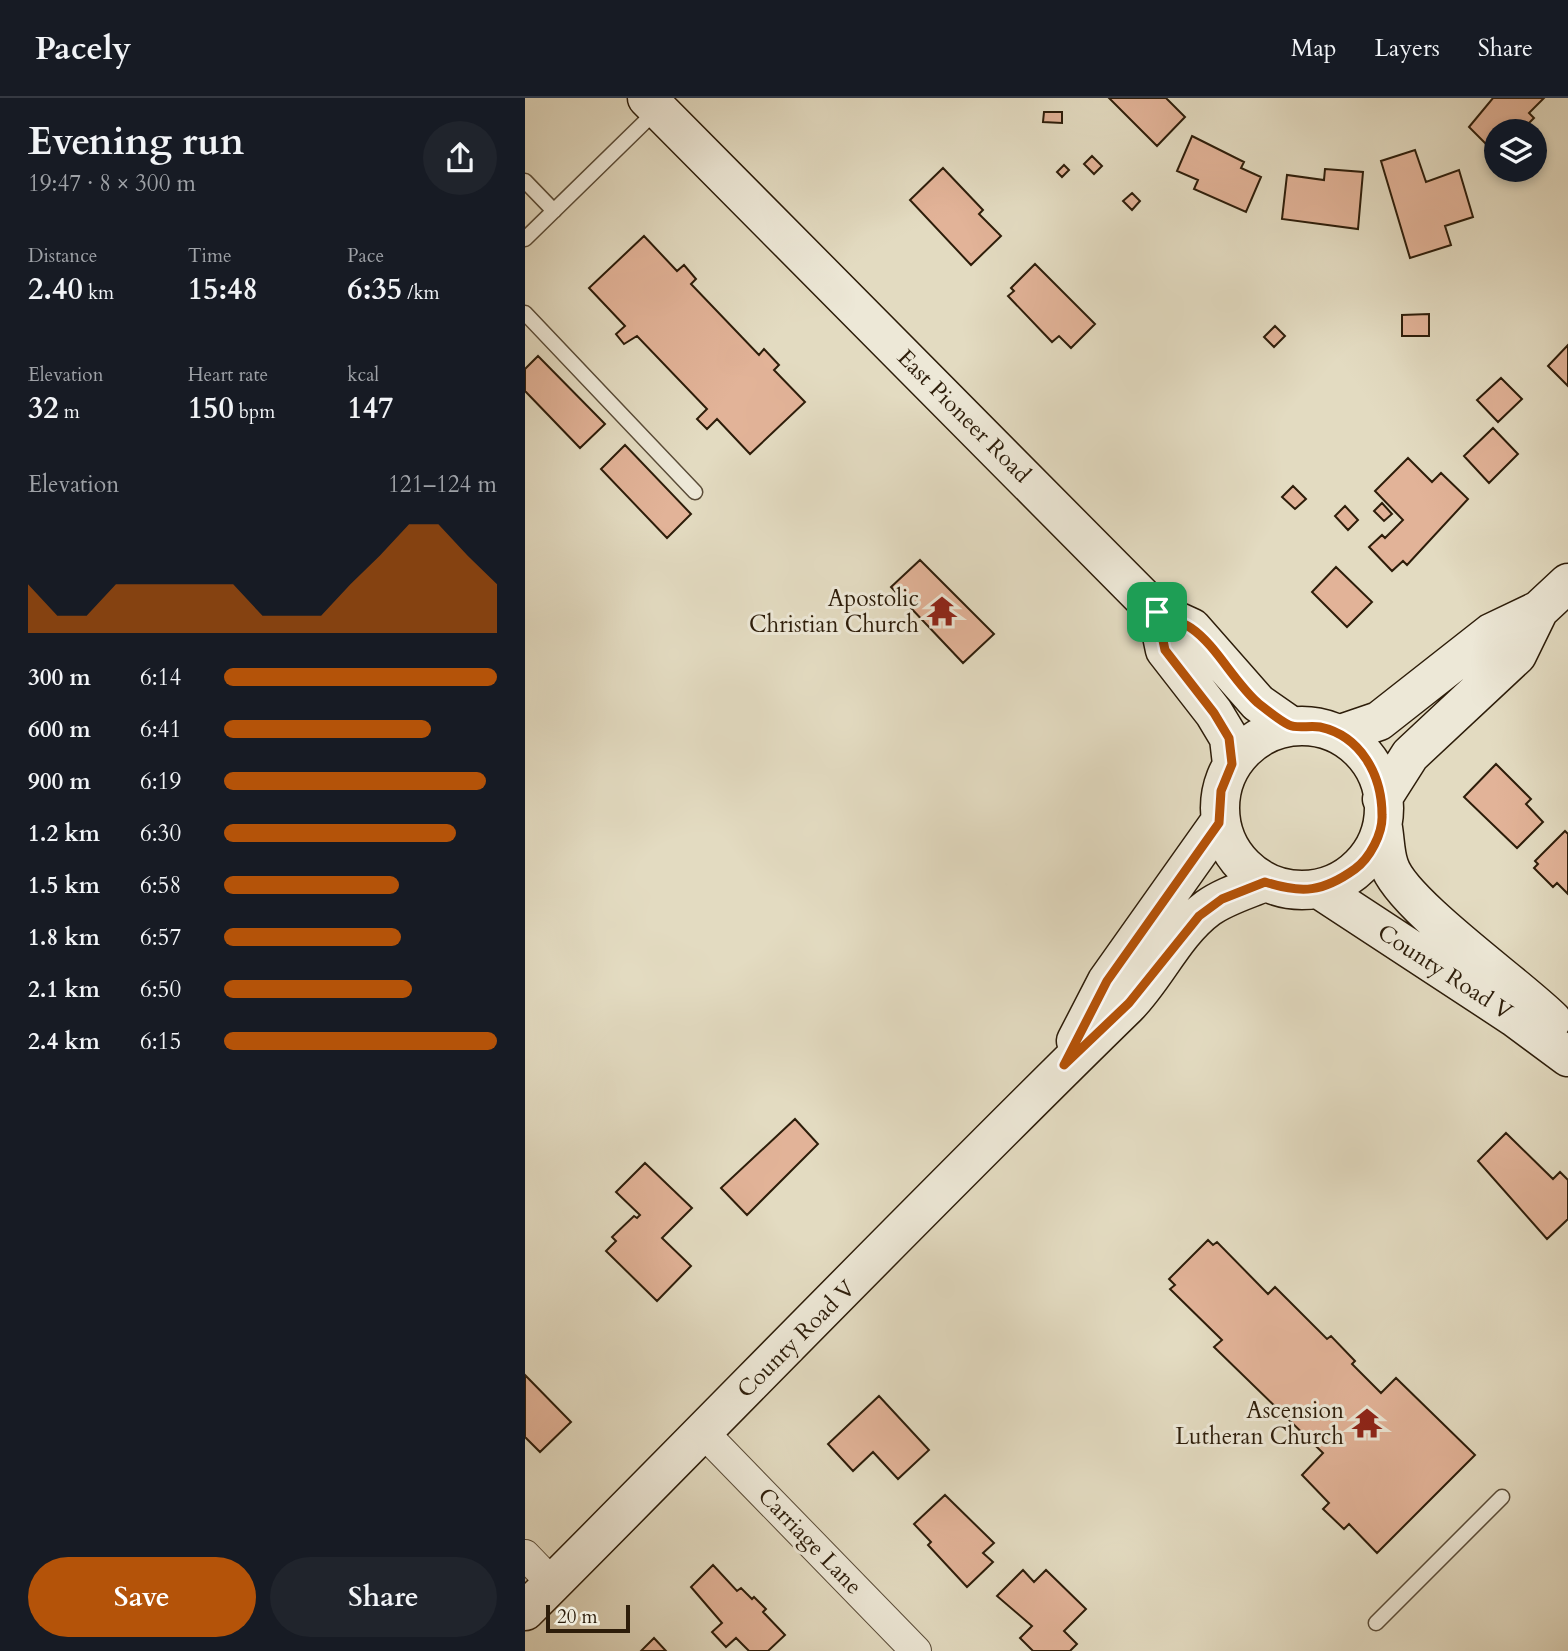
<!DOCTYPE html>
<html lang="en">
<head>
<meta charset="utf-8">
<style>
  body { margin:0; font-family:Cardo,serif; background:#20242c; color:#f1f3f6; height:100vh; display:flex; flex-direction:column; font-size:26px; white-space:nowrap }
  * { box-sizing:border-box; margin:0 }
  p { font-size:23px; color:#9ea1a6 }
  .icon { flex:none; width:38px; height:38px; fill:none; stroke:currentColor; stroke-width:2; stroke-linecap:round; stroke-linejoin:round }
  .map { position:relative; flex:1; overflow:hidden }
  .panel { display:flex; flex-direction:column; background:#171b24; width:525px }
  .panel>* { flex:none }
  .buttons { position:absolute; left:959px; top:21px; display:grid; gap:14px }
  .buttons a { display:grid; place-items:center; width:63px; height:63px; border-radius:50%; background:#171b24; box-shadow:0 4px 10px #0003; font-size:35px }
  .scale { position:absolute; left:21px; bottom:18px; width:84px; box-sizing:border-box; padding-left:7px; border:4px solid #2d1d0a; border-top:0; font-size:19px; line-height:24px; white-space:nowrap; color:#2d1d0a; -webkit-text-stroke:5px #ede8d7; paint-order:stroke }
  .pin { position:absolute; display:grid; place-items:center; width:60px; height:60px; color:#fff; margin:-30px; border-radius:14px; box-shadow:0 4px 10px #0006 }
  .round { display:grid; place-items:center; flex:none; width:74px; height:74px; border-radius:37px; background:#20242c }
  .headline { display:flex; align-items:center; justify-content:space-between; height:119px; padding:0 28px }
  h1 { font-size:38px; font-weight:700; line-height:52px }
  .figures { display:grid; grid-template-columns:repeat(3,1fr); gap:10px; height:119px; padding:7px 28px }
  .figures div { display:grid; align-content:center }
  .figures b { font-size:30px; font-weight:700 }
  .figures small { font-size:19px; font-weight:400 }
  .figures p { font-size:19px }
  .chart { height:196px; padding:14px 28px }
  .chart p { display:flex; justify-content:space-between }
  .chart svg { width:100%; height:126px; margin-top:7px; fill:#b45309; opacity:.7 }
  .action { display:flex; gap:14px; margin-top:auto; padding:14px 28px }
  .action a { flex:1; height:80px; border-radius:42px; background:#b45309; color:#fff; font-size:28px; font-weight:700; line-height:80px; text-align:center }
  .action a+a { background:#20242c; color:#f1f3f6 }
  ul { padding:0 28px; list-style:none; font-size:23px }
  li { display:grid; grid-template-columns:112px 84px 1fr; align-items:center; height:52px }
  li i { height:18px; border-radius:9px; background:#b45309 }
  header { display:flex; align-items:center; gap:42px; box-sizing:border-box; height:98px; padding:0 35px; background:#171b24; border-bottom:2px solid #363941 }
  header strong { font-size:33px }
  nav { display:flex; gap:38px; margin-inline-start:auto; font-size:24px }
  main { display:flex; flex:1; min-height:0 }
  .map>svg:first-child { display:block }
</style>
</head>
<body>
<header>
<strong>Pacely</strong>
<nav><a>Map</a><a>Layers</a><a>Share</a></nav>
</header>
<main>
<section class="panel">
<div class="headline"><div><h1>Evening run</h1><p>19:47 · 8 × 300 m</p></div><a class="round"><svg class="icon" aria-label="share" viewBox="0 0 24 24"><path d="M12 15V3M7 8l5-5 5 5M5 13v7h14v-7"/></svg></a></div>
<div class="figures">
<div><p>Distance</p><b>2.40<small> km</small></b></div>
<div><p>Time</p><b>15:48</b></div>
<div><p>Pace</p><b>6:35<small> /km</small></b></div>
</div>
<div class="figures">
<div><p>Elevation</p><b>32<small> m</small></b></div>
<div><p>Heart rate</p><b>150<small> bpm</small></b></div>
<div><p>kcal</p><b>147</b></div>
</div>
<div class="chart"><p><span>Elevation</span>121–124 m</p>
<svg viewBox="0 0 160 44" preserveAspectRatio="none"><path d="M0 44V27L10 38L20 38L30 27L40 27L50 27L60 27L70 27L80 38L90 38L100 38L110 27L120 17L130 6L140 6L150 17L160 27V44z"/></svg>
</div>
<ul>
<li><b>300 m</b>6:14<i style="width:100%"></i></li>
<li><b>600 m</b>6:41<i style="width:76%"></i></li>
<li><b>900 m</b>6:19<i style="width:96%"></i></li>
<li><b>1.2 km</b>6:30<i style="width:85%"></i></li>
<li><b>1.5 km</b>6:58<i style="width:64%"></i></li>
<li><b>1.8 km</b>6:57<i style="width:65%"></i></li>
<li><b>2.1 km</b>6:50<i style="width:69%"></i></li>
<li><b>2.4 km</b>6:15<i style="width:100%"></i></li>
</ul>
<div class="action"><a>Save</a><a>Share</a></div>
</section>
<div class="map">
<svg width="1043" height="1553" viewBox="0 0 1043 1553">
  <rect width="100%" height="100%" fill="#e3dbc1"/>
  <filter id="stains"><feTurbulence type="fractalNoise" baseFrequency=".00286" numOctaves="4"/><feColorMatrix values="0 0 0 0 .2 0 0 0 0 .09 0 0 0 0 .02 0 0 0 .5 -.17"/></filter>
  <radialGradient id="worn" r=".72"><stop offset=".6" stop-color="#630" stop-opacity="0"/><stop offset="1" stop-color="#630" stop-opacity=".3"/></radialGradient>
  <path fill="#e2b398" stroke="#2d1d0a" stroke-width="2" d="M584,0h57l19,19 -28,29z
    M968,0h51l-15,15 5,5 -13,13h-25v23l-27,-27z
    M519,14h18v11l-19,-1z
    M667,38l52,26 -3,6 20,9 -15,35 -52,-23 4,-9 -21,-9z
    M890,52l11,32 33,-12 14,47 -28,9 6,19 -41,13 -29,-97z
    M567,58l10,10 -8,8 -10,-10z
    M539,67l5,5 -7,7 -5,-5z
    M418,70l40,42 -4,4 22,22 -30,29 -61,-65z
    M800,71l38,3 -5,57 -76,-10 5,-44 37,5z
    M607,95l8,8 -8,9 -9,-9z
    M119,138l33,35 7,-6 12,14 -5,5 68,71 5,-6 15,16 -5,5 31,32 -55,52 -33,-35 -10,10 -10,-10 10,-10 -70,-73 -13,8 -8,-10 9,-8 -36,-38z
    M510,166l60,60 -24,24 -12,-12 -7,6 -44,-46 6,-5 -3,-3z
    M904,216v22h-27v-21z
    M750,228l10,10 -11,11 -10,-10z
    M1043,247v41l-20,-20z
    M13,258l67,68 -25,24 -55,-57v-22z
    M976,280l21,21 -24,23 -21,-22z
    M968,330l25,26 -29,29 -25,-27z
    M100,347l66,69 -24,24 -66,-69z
    M883,360l24,24 9,-9 27,26 -61,66 -4,-4 -11,10 -23,-24 13,-12 3,3 18,-18 -28,-29z
    M768,388l13,13 -11,10 -13,-12z
    M857,405l10,11 -8,7 -10,-10z
    M820,408l13,14 -10,10 -13,-14z
    M395,462l74,74 -31,29 -72,-76z
    M811,469l36,35 -25,25 -35,-35z
    M971,666l35,35 -5,5 17,18 -26,26 -53,-51z
    M1040,733l3,3v60l-11,-11 -4,4 -19,-19 4,-4 -3,-3z
    M270,1021l23,25 -71,71 -26,-27z
    M981,1035l47,46 7,-7 8,8v39l-21,20 -69,-78z
    M120,1065l47,45 -30,30 29,28 -34,35 -51,-50 10,-10 -4,-4 22,-21 3,2 3,-3 -24,-23z
    M683,1142l5,5 4,-3 51,52 7,-7 52,52 4,-3 24,25 -3,3 29,29 15,-15 79,77 -98,98 -28,-29 -5,5 -21,-20 6,-6 -27,-28 21,-22 -109,-106 8,-7 -52,-51 5,-4 -6,-6z
    M0,1277l46,47 -31,30 -15,-15z
    M354,1298l50,54 -31,29 -25,-27 -20,19 -25,-27z
    M420,1397l49,48 -11,10 10,9 -26,25 -39,-42 3,-3 -17,-18z
    M188,1467l24,26 4,-3 11,11 2,-2 12,12 -3,3 22,23 -17,16h-19l-13,-13 -10,9 -14,-15 10,-9 -31,-36z
    M498,1472l11,12 12,-12 40,39 -22,22 13,13 -7,7h-37l-13,-13 12,-12 -35,-30z
    M129,1540l12,13h-25z"/>
  <g fill="none" stroke-linecap="round" stroke-linejoin="round">
    <g stroke="#5a4c38" stroke-width="17">
      <path id="service" d="M0,83l29,30
        M0,141l132,-129
        M0,215l170,179
        M851,1525l126,-126"/>
    </g>
    <g stroke="#5a4c38" stroke-width="32">
      <path id="minor" d="M178,1334l213,219
        M0,1457l28,29"/>
    </g>
    <g stroke="#2d1d0a" stroke-width="41">
      <path id="secondary" d="M122,0l510,514 8,38 49,63 15,25 3,26
        M632,514l35,16 66,75 33,23
        M695 710a82 82 0 1 1 164 0a82 82 0 1 1-164 0Z
        M816,636l38,-13 112,-88 48,-23
        M857,701l28,-44 107,-100 22,-45 29,-27
        M858,730c2,12 2,26 6,37 12,39 128,120 163,155
        M794,791l195,128 54,40
        M551,943l31,-60 112,-158
        M0,1513c201,-201 398,-406 602,-605 29,-29 47,-73 81,-98 17,-12 38,-18 57,-26"/>
    </g>
    <use href="#service" stroke="#ede8d7" stroke-width="14"/>
    <use href="#minor" stroke="#ede8d7" stroke-width="30"/>
    <use href="#secondary" stroke="#ede8d7" stroke-width="38"/>
  </g>
  <g fill="none" stroke-linecap="round" stroke-linejoin="round">
    <g stroke="#fff" stroke-width="14">
      <path id="route" d="M632,514c11,5 24,9 34,16 25,17 43,54 67,75 9,7 21,17 31,22 8,4 21,0 31,2 41,9 62,48 62,88 1,18 -12,43 -27,54 -32,23 -53,25 -90,13l-43,17 -23,17 -70,87 -65,62 43,-84 112,-158 2,-32 11,-27 -3,-26 -15,-25 -49,-63z"/>
    </g>
    <use href="#route" stroke="#b45309" stroke-width="9"/>
  </g>
  <defs>
    <g id="temple-bare" transform="scale(2.415)"><path d="M0-6L5-2H3V0L6.5 2.5H4V6H1.5V3h-3V6H-4V2.5H-6.5L-3 0V-2H-5Z" fill="#8f2418" stroke="#ede8d7" stroke-width="2.5" paint-order="stroke"/></g>
  </defs>
  <g fill-rule="evenodd">
    <use href="#temple-bare" x="417" y="513"/>
    <use href="#temple-bare" x="842" y="1325"/>
  </g>
  <g text-anchor="middle" dominant-baseline="central" stroke-width="6" stroke-linejoin="round" paint-order="stroke">
    <g font-size="23" fill="#2d1d0a" stroke="#ede8d7">
      <text transform="translate(439 318) rotate(45)">East Pioneer Road</text>
      <text transform="translate(920 874) rotate(33)">County Road V</text>
      <text transform="translate(271 1241) rotate(-45)">County Road V</text>
      <text transform="translate(285 1443) rotate(46)">Carriage Lane</text>
    </g>
    <g font-size="23" fill="#2d1d0a" stroke="#ede8d7" text-anchor="end">
      <text x="394" y="500">Apostolic<tspan x="394" dy="26">Christian Church</tspan></text>
      <text x="819" y="1312">Ascension<tspan x="819" dy="26">Lutheran Church</tspan></text>
    </g>
  </g>
  <rect width="100%" height="100%" filter="url(#stains)"/>
  <rect width="100%" height="100%" fill="url(#worn)"/>
</svg>
<div class="buttons">
<a><svg class="icon" aria-label="layers" viewBox="0 0 24 24"><path d="M12 4l9 5-9 5-9-5zM3 14l9 5 9-5"/></svg></a>
</div>
<div class="scale">20 m</div>
<div class="pin" style="left:632px;top:514px;background:#1e9e55"><svg class="icon" aria-label="arrive" viewBox="0 0 24 24"><path d="M6 21V4h12l-3 4 3 4H6"/></svg></div>
</div>
</main>
</body>
</html>
